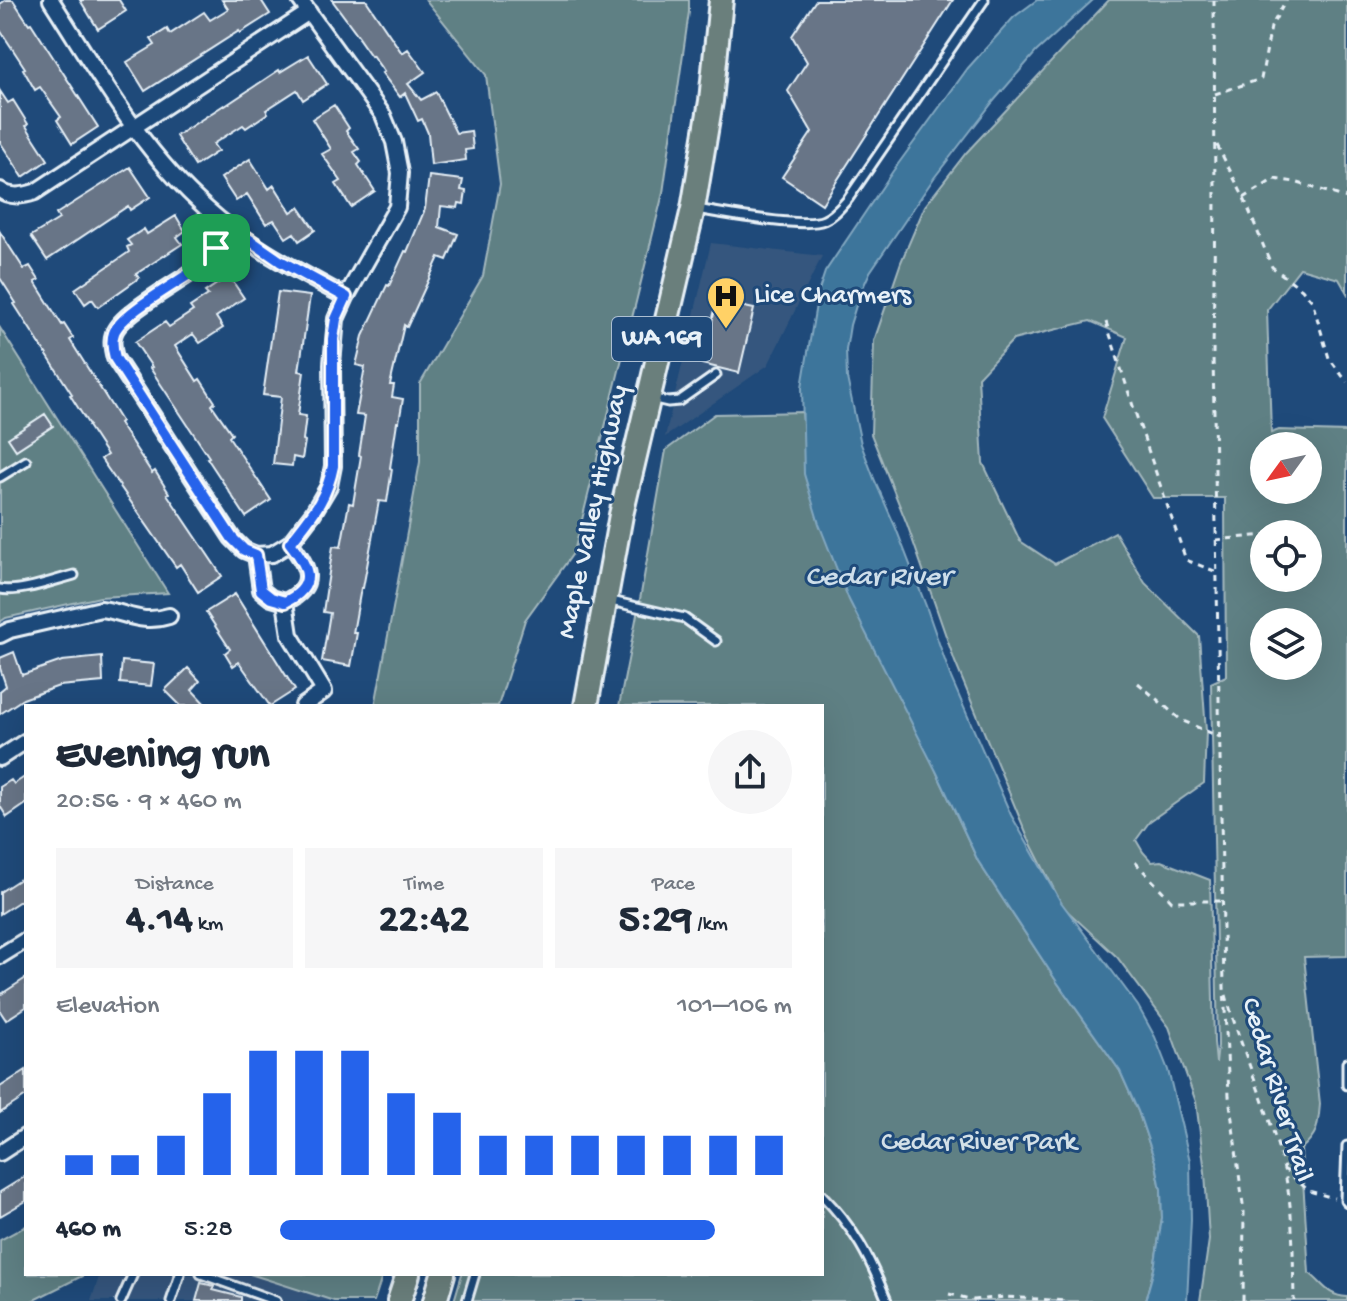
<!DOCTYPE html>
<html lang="en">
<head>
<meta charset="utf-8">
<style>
  body { margin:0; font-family:"Gochi Hand",sans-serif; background:#f6f6f7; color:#1f2937; height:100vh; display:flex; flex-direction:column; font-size:30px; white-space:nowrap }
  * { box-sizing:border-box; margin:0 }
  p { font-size:26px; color:#747a83 }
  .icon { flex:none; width:44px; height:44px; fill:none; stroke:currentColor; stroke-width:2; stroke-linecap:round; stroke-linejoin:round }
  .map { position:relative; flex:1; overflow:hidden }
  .drawer { position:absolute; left:24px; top:704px; width:800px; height:572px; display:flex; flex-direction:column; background:#fff; border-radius:0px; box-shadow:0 8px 32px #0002 }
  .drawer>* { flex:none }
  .needle { width:52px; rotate:237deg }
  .controls { position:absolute; left:1250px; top:432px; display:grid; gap:16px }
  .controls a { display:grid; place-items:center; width:72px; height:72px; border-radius:50%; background:#fff; box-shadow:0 8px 32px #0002; font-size:40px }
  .pin { position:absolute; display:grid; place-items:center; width:68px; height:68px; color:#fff; margin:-34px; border-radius:16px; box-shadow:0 4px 12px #0006 }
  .round { display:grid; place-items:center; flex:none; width:84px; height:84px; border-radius:42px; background:#f6f6f7 }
  .summary { display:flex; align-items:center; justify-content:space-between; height:136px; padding:0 32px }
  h1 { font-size:44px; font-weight:800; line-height:60px }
  .stats { display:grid; grid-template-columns:repeat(3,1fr); gap:12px; height:136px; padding:8px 32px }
  .stats div { display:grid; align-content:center; border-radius:0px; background:#f6f6f7; text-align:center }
  .stats b { font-size:40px; font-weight:800 }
  .stats small { font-size:22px; font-weight:400 }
  .stats p { font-size:22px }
  .chart { height:224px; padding:16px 32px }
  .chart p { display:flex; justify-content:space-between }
  .chart svg { width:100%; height:144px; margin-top:8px; stroke:#2563eb; stroke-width:6 }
  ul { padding:0 32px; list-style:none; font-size:26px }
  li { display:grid; grid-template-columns:128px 96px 1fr; align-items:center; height:60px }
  li i { height:20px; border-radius:10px; background:#2563eb }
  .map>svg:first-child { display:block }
</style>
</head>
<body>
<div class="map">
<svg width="1347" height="1301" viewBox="0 0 1347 1301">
  <rect width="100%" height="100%" fill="#1f4a7a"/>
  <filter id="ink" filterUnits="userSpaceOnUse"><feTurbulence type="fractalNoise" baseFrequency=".0125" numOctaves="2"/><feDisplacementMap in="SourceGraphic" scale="16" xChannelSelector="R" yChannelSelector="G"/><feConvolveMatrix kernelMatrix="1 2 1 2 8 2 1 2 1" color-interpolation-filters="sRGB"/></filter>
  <g filter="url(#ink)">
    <path fill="#35577e" d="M711,243l111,13 -54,109 -103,72z
      M100,1274h150l84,27h-243z"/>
    <path fill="#5f8084" stroke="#a4b8be" stroke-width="2" fill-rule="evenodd" d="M426,0h263v12l-26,181 -89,359 -49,68 -27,86h-123l45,-244v-78l63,-108 17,-92 -14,-109z
      M1109,0h238v293l-8,-14 -39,-11 -33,42 4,123 8,-3 68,2v524l-43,1 16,147c-2,23 -2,30 -19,45l8,124c14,10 18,23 38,24v4h-147l9,-61 -4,-68 -9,-70 -27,-75 -52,-70 -54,-50 -35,-69 -73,-176 -48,-138 -36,-90 3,-93 27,-79 24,-56 41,-53zM1090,321l37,16 -25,81 51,80h72l1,178 -15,7 7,363 -2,17 -2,-21 -4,-162 -49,-19 -9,1 -9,-10 -7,-12 14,-19 54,-38 2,-52 -7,-95 -54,-53 -30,-51 -60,32 -35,-23 -37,-78 -5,-86 35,-37zM1264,446h44v44h-44zM1264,534h44v44h-44zM1264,622h44v44h-44z
      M0,328l168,265 -68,4 -94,21 -6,4z
      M802,412l1,11 134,350 41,88 79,121 63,89 18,40 18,53 5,25 1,29 -8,51 -9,32h-691l8,-27h360v-568h-203l22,-112 25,-144 49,-36z
      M26,1226v48h60l-54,27h-32v-61z
      M250,1274h133l-9,27h-40z"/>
    <path fill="#3e759b" stroke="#82a7c0" stroke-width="2" d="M1037,0h56l-57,52 -44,51 -58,75 -64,94 -11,24 -9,29 -4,25 1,28 14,66 14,37 20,45 31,80 25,72 60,137 50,87 77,104 17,31 13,33 22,91 1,59 -4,81h-42l9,-32 8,-51 -1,-29 -5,-25 -18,-53 -18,-40 -63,-89 -79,-121 -41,-88 -88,-173 -30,-76 -15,-50 -2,-87 16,-94 7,-21 68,-101 75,-103 46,-51z"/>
    <path fill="#687587" stroke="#e8f1f8" stroke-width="2" d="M6,0h7l16,24 2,-1 67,104 -26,17 -15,-24 4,-3 -21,-30 -5,3 -12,-21 2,-1 -25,-38v-26z
      M80,0h39l7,11 -28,18z
      M222,0h39l9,14 -30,19 -1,-2 -94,60 -18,-29 28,-17 -4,-6 16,-10 3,5 34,-22 6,8 18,-11z
      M332,0h34l36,53 6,-4 17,23 -17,12 13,16 15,-8 20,41 15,-2 2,18 -8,1 1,10 -35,5 -3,-32 -6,-14 -4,2 -13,-28 -5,4 -18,-24 2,-1 -12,-17 -1,1 -12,-17 1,-1z
      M816,0h137l-131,204 -40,-27 30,-45 -24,-41 19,-29 -15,-26z
      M308,55l19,29 -24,16 -6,-10 -31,20 2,3 -22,15 -3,-3 -30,19 5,7 -23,15 -19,-30 48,-31 1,1 54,-36 1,2z
      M0,91l8,12 5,-3 15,24 -2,2 22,34 -25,17 -23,-35z
      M334,105l15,23 -3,3 13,18 -5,3 7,10 -3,3 17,26 -24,16 -15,-23 5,-3 -19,-27 9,-5 -19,-30z
      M250,159l19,30 5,-4 17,27 8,-5 16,23 -16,11 -5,-8 -8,5 -12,-18 -8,4 -19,-30 -11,7 -15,-23z
      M130,167l20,30 -20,13 -2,-4 -81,54 -16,-24 28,-17 -3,-5z
      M429,176l34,4 -2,10 5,1 -2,13 -5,-1 -1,5 -17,-2 -2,21 19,7 -11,26 -8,-3 -32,70 -3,-2 -14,60h4l-2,12 11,2 -4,23h-2l-7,46 2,1 -5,33 -8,-1 -16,87h-2l-8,45h4l-6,33 -29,-5 8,-48 -7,-1 10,-66 8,1 8,-44 4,1 8,-48 -2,-1 6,-39 -9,-1 9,-48 -9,-2 7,-29 24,-51 2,1 16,-35 2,1 18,-43z
      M176,216l9,15 -8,6 5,7 -46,30 3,4 -41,29 -6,-8 -7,5 -10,-15 54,-37 -2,-5 4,-2 -4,-5 17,-11 3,5z
      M0,232l24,37 6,-3 9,14 -4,2 27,43 2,-1 9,14 -3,2 51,81 -2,2 33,50 3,-2 14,22 -2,1 55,82 -24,16 -18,-28 -4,3 -75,-108 6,-4 -19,-29 1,-1 -19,-30 2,-1 -58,-90 2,-1 -16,-25z
      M229,276l15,22 -28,19 7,11 -23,15 -7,-9 -18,12 22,35 3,-2 15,23 -3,3 20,29 -3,3 42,63 -25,17 -39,-59 2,-1 -59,-89 2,-1 -17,-25 30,-20 4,5 24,-16 -3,-4 18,-12 -3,-3z
      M278,292l32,4 -11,75 5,1 -6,43 8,1 -3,24 2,1 -3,18 -9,-2 -1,9 -19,-2 8,-67 -18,-2z
      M717,301l37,8 -15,64 -37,-9z
      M45,414l8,12 -37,24 -8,-12z
      M235,594l60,96 -25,16 -31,-44 -6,4 -8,-13 5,-4 -24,-37z
      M14,652l8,23 40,-14 40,-4 1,25 -44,4 -36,13 -23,15v-23l6,-5 -6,-18v-10z
      M122,661l32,3 -3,22 -31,-3z
      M188,668l12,13 -8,9 15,16h-26l-16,-16z
      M26,776v28l-19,13 -7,-11v-19l11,-7 3,4z
      M26,875v22l-26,17v-22z
      M26,978v29l-20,13 -6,-9v-16z
      M26,1070v26l-26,17v-26z
      M26,1176v25l-26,15v-24z
      M201,1283l13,3 -1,4 28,7v4h-45z"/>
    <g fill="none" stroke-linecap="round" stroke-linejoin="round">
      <g stroke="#e8f1f8" stroke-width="13">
        <path id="lane" d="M696,209c25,4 109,20 128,11 10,-4 17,-13 24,-21l136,-199
          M651,398l17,4 11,-1 37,-26
          M0,477l26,-16
          M0,589c20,4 54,-9 74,-14
          M607,600l77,18 32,23
          M1347,1063v22
          M1347,1146l-2,54 2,2
          M822,1195c32,33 48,63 65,106
          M201,1274l75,27
          M121,1301l12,-27
          M171,1301l9,-27
          M467,1301l8,-27"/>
      </g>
      <g stroke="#e8f1f8" stroke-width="20">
        <path id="street" d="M51,0c47,73 90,151 156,209 41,37 91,62 139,88
          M0,190c10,8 23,6 35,2l274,-180
          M231,227c-10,14 -20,29 -32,40 -19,15 -78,46 -85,66 -3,8 -1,18 1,25l117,180 12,12 12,5 5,35 10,8 14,4 5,33 34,56 -21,15
          M256,555l16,-1 18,-11 23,-30 16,-27 4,-20 -1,-102 4,-45 10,-22 51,-90 3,-34 -6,-31 -11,-27 -83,-115
          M285,602c33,-16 24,-35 5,-59
          M0,635l10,-5 91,-21c26,3 39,16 68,7
          M0,758l26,-17
          M0,956l26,-16
          M0,1153l26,-17"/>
      </g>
      <g stroke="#e8f1f8" stroke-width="28">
        <path id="primary" d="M586,706l35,-191 72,-306 18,-108 10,-101
          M399,1301l9,-27
          M435,1301l8,-27"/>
      </g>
      <path stroke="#e8f1f8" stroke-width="3" stroke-dasharray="6 6" stroke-linecap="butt" d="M1214,0l1,200 -2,155 11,632 5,109 15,116 -1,89
        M1215,94l46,-15 10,-52 15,-27
        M1217,145l27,53 28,69 30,22 10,12 17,57 18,24
        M1244,198l30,-19 21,3 52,16
        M1106,322l27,84 53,154 31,12
        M1271,534l10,-1
        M1216,540l48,-5
        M1138,683l43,37 39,17
        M1135,862l37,39h50
        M1226,995c16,58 42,112 57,170 11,45 10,91 11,136
        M1283,1168l26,23 25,7
        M949,1294l25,6 32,-3 61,4"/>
      <use href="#lane" stroke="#1f4a7a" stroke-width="7"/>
      <use href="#street" stroke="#1f4a7a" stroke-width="14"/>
      <use href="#primary" stroke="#6b7f7c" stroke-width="22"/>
    </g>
  </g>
  <g fill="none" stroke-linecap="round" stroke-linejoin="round" filter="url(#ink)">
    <g stroke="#fff" stroke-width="16">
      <path id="route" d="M231,227l49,34 66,36 -10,22 -3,20v127c-7,35 -22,50 -43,77 19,24 28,43 -5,59l-14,-4 -10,-8 -5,-35 -12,-5 -12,-12 -117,-180c-2,-7 -4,-17 -1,-25 7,-20 66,-51 85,-66 12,-11 22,-26 32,-40z"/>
    </g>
    <use href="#route" stroke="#2563eb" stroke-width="10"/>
  </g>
  <defs>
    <g id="hospital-pin" transform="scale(2)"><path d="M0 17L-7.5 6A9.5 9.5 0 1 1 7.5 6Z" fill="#ffd166" stroke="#1f4a7a"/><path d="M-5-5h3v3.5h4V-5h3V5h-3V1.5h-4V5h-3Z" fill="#111"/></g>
  </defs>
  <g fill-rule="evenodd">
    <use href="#hospital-pin" x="726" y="296"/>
  </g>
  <g text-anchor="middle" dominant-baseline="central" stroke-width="6" stroke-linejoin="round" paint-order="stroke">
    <rect fill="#1f4a7a" stroke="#acbfd2" stroke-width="2" x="612" y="317" width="100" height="44" rx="6"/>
    <g font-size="26" font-weight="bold" fill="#e8f1f8">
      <text x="662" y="339">WA 169</text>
    </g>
    <g font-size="28" fill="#e8f1f8" stroke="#1f4a7a" text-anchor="start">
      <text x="754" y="296">Lice Charmers</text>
    </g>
    <g font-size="28" fill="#e8f1f8" stroke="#1f4a7a">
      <text transform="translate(594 512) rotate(-78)">Maple Valley Highway</text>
      <text transform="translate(1276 1090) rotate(73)">Cedar River Trail</text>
    </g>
    <g font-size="28" fill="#d3e0e7" stroke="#1f4a7a">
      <text x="979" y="1143">Cedar River Park</text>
    </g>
    <g font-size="30" font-style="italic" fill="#cedeea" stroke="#1f4a7a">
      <text x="878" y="578">Cedar River</text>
    </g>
  </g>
</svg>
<div class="controls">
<a><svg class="needle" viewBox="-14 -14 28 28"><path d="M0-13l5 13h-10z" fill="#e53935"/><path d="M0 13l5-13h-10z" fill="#747a83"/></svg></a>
<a><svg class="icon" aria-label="locate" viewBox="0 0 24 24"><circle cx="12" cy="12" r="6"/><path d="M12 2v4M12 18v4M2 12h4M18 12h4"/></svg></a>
<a><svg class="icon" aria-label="layers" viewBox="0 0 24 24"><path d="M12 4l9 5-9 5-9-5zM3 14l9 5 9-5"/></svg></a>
</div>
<div class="pin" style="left:216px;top:248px;background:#1e9e55"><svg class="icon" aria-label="arrive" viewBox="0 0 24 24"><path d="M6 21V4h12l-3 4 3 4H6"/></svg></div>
<section class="drawer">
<div class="summary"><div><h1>Evening run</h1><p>20:56 · 9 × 460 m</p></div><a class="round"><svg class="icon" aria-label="share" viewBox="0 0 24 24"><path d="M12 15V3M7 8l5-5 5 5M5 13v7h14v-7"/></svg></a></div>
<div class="stats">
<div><p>Distance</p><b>4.14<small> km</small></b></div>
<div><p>Time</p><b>22:42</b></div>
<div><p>Pace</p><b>5:29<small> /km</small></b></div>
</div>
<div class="chart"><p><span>Elevation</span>101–106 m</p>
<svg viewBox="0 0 160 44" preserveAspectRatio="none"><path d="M5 44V38M15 44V38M25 44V32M35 44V19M45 44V6M55 44V6M65 44V6M75 44V19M85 44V25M95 44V32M105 44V32M115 44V32M125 44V32M135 44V32M145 44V32M155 44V32"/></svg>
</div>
<ul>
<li><b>460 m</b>5:28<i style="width:85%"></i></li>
</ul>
</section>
</div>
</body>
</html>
